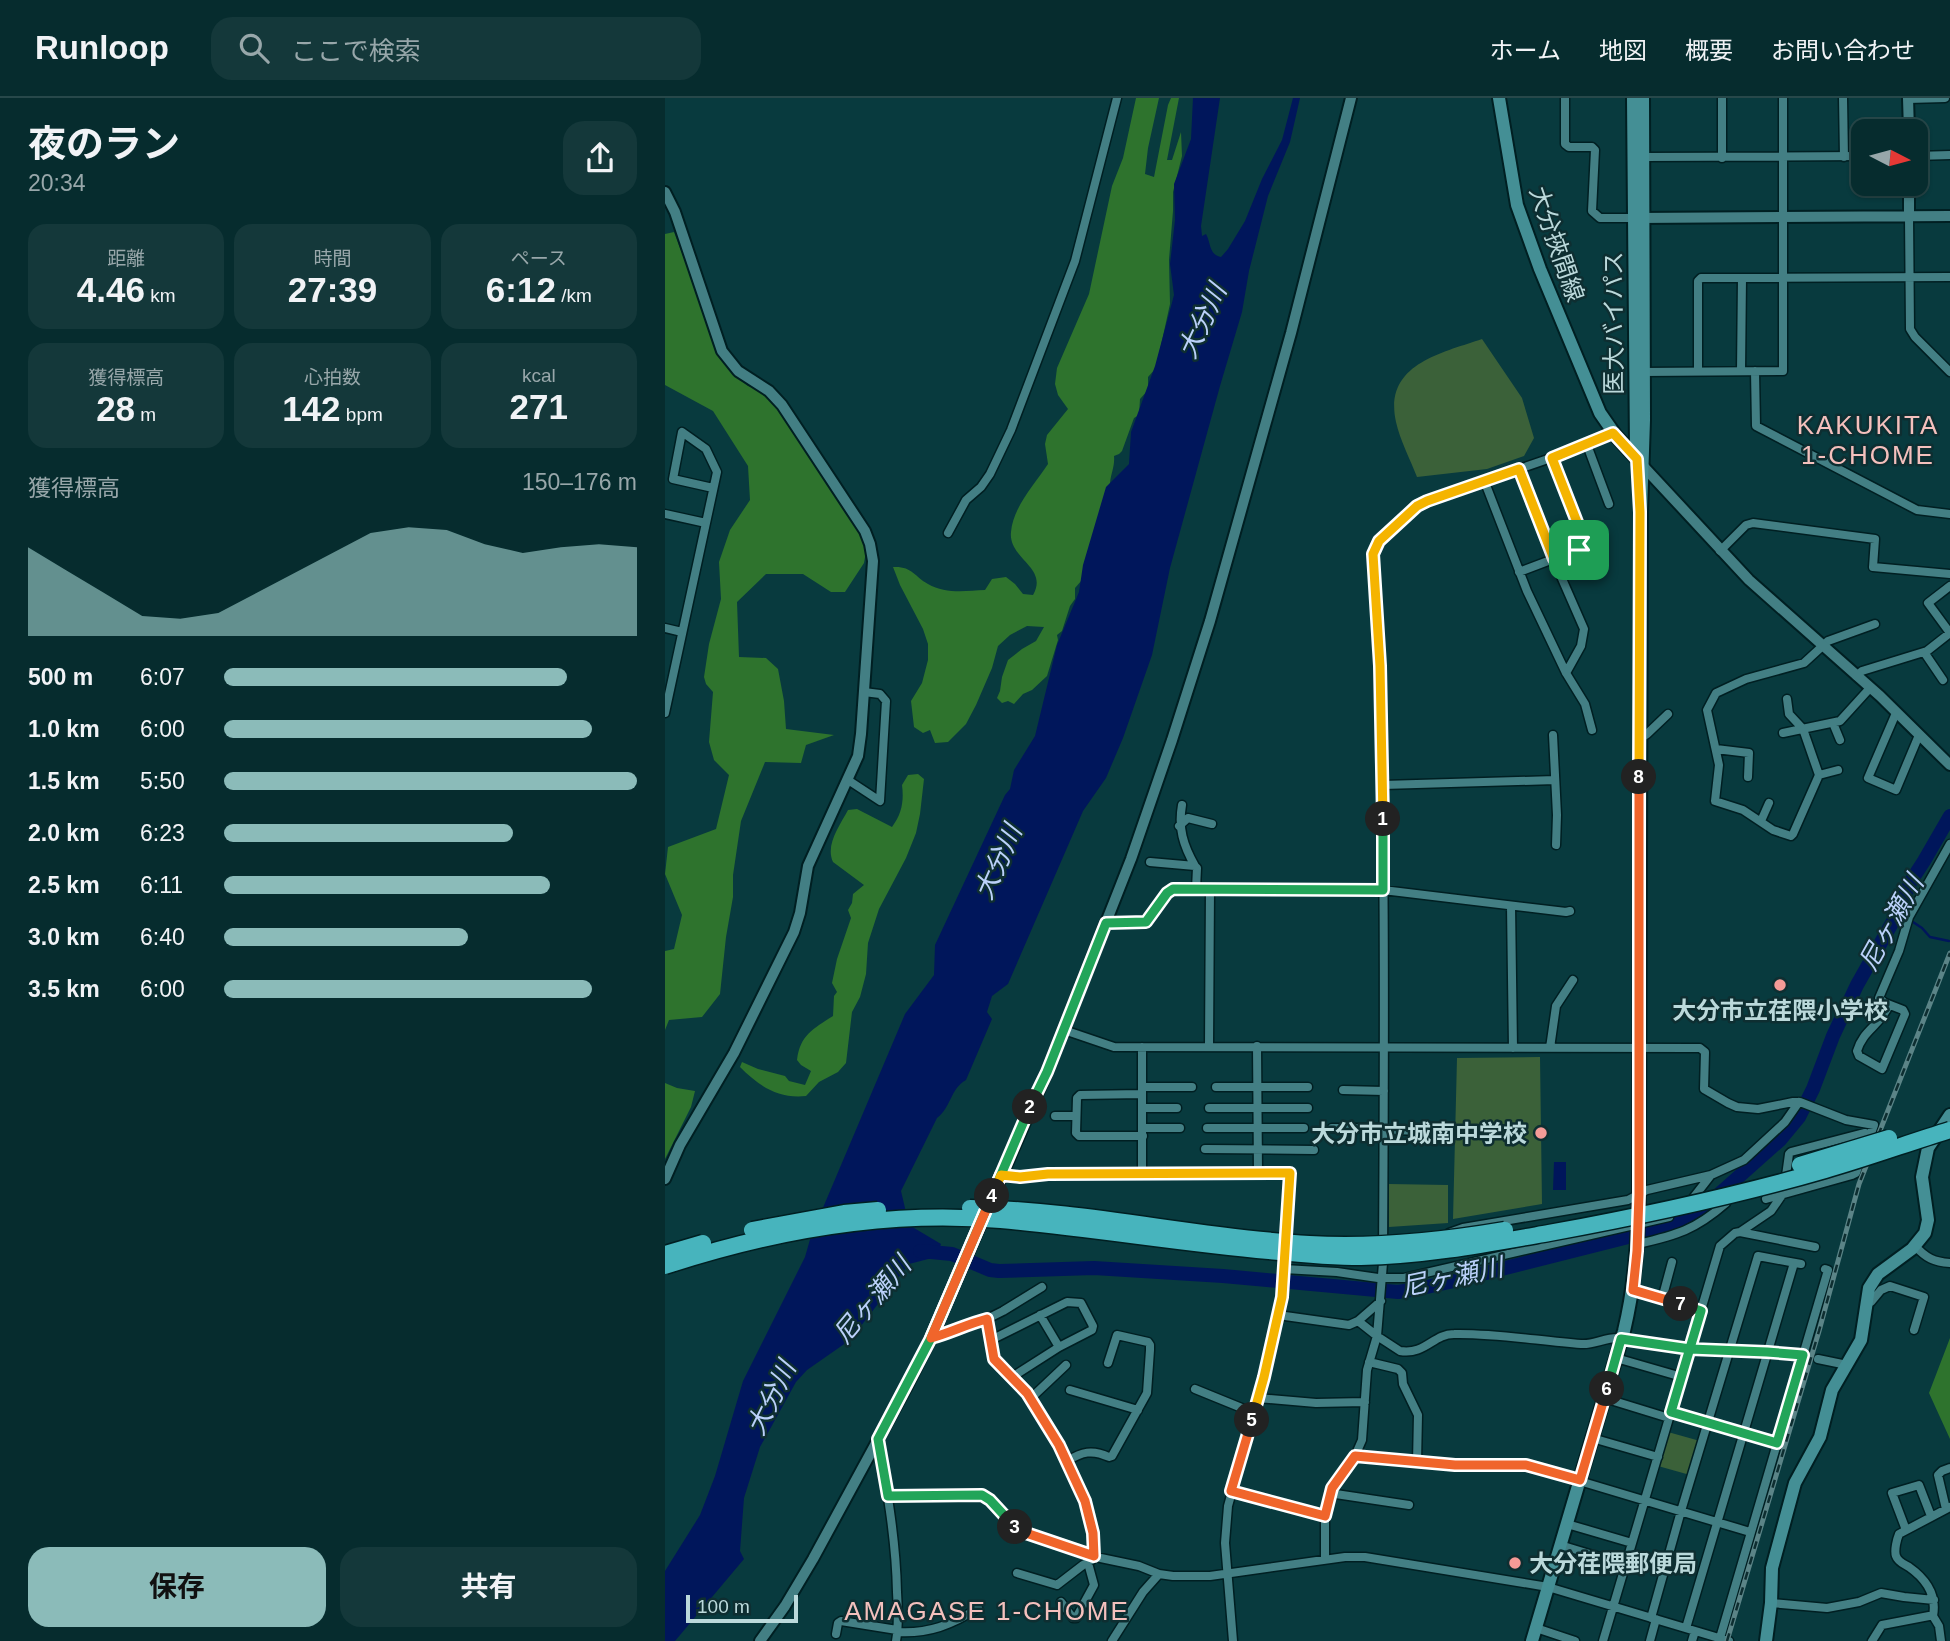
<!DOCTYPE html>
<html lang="ja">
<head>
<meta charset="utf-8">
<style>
  body { margin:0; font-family:Helvetica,"Noto Sans JP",sans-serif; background:#14383a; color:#f1f3f6; height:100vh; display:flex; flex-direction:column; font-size:26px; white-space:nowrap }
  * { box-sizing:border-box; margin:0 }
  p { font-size:23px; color:#98a7aa }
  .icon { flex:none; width:38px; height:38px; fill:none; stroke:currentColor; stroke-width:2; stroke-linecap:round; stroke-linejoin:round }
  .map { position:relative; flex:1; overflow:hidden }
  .drawer { display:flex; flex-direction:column; background:#062c2e; width:665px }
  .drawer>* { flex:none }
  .needle { width:46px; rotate:96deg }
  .buttons { position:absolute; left:1186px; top:21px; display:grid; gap:14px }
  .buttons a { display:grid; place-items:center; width:77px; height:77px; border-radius:14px; background:#062c2e; box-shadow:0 2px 5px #0004,0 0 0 2px #27484a; font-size:35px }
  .scale { position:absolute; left:21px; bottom:18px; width:112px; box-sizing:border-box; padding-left:7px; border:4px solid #bbd9db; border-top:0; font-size:19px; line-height:24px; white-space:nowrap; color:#bbd9db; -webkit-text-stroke:5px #0e2e31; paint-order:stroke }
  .pin { position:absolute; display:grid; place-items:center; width:60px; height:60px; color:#fff; margin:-30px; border-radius:14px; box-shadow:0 4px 10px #0006 }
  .km { position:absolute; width:35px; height:35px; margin:-18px; border-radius:50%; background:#222; color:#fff; font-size:19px; line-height:35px; text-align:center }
  .round { display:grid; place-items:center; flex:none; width:74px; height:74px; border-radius:21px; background:#14383a }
  .overview { display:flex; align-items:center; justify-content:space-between; height:119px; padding:0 28px }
  h1 { font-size:38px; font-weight:700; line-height:52px }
  .figures { display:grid; grid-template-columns:repeat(3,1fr); gap:10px; height:119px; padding:7px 28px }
  .figures div { display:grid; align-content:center; border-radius:18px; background:#14383a; text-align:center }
  .figures b { font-size:35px; font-weight:700 }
  .figures small { font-size:19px; font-weight:400 }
  .figures p { font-size:19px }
  .chart { height:196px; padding:14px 28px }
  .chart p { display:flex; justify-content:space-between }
  .chart svg { width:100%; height:126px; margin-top:7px; fill:#8bbbb9; opacity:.7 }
  .action { display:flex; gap:14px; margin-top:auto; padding:14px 28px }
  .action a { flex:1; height:80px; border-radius:21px; background:#8bbbb9; color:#111; font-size:28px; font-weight:700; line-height:80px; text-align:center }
  .action a+a { background:#14383a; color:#f1f3f6 }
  ul { padding:0 28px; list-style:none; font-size:23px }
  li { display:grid; grid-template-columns:112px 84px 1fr; align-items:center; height:52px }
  li i { height:18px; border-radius:9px; background:#8bbbb9 }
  header { display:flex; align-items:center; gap:42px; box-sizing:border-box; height:98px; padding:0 35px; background:#062c2e; border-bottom:2px solid #27484a }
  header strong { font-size:33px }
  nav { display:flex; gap:38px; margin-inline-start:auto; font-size:24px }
  .search { width:490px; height:63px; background:#14383a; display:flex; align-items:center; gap:18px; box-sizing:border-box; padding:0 24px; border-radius:21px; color:#98a7aa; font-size:26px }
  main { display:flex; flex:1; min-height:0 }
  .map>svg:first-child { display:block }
</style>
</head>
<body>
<header>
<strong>Runloop</strong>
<div class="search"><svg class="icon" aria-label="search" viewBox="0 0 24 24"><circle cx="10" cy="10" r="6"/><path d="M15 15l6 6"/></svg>ここで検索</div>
<nav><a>ホーム</a><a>地図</a><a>概要</a><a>お問い合わせ</a></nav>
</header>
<main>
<section class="drawer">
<div class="overview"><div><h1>夜のラン</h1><p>20:34</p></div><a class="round"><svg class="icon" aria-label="share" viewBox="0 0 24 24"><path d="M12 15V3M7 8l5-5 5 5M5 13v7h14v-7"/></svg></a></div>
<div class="figures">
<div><p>距離</p><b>4.46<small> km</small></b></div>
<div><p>時間</p><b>27:39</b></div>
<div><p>ペース</p><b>6:12<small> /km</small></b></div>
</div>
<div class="figures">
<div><p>獲得標高</p><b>28<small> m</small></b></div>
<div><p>心拍数</p><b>142<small> bpm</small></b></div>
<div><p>kcal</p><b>271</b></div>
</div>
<div class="chart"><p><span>獲得標高</span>150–176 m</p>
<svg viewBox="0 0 160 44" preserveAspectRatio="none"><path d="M0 44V13L10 21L20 29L30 37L40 38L50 36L60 29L70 22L80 15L90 8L100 6L110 7L120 12L130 15L140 13L150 12L160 13V44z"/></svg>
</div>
<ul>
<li><b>500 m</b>6:07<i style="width:83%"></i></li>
<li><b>1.0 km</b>6:00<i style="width:89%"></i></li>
<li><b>1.5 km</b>5:50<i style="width:100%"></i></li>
<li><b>2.0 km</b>6:23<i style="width:70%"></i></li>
<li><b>2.5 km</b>6:11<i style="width:79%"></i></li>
<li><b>3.0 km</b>6:40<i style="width:59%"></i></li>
<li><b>3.5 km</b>6:00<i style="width:89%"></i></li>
</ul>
<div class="action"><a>保存</a><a>共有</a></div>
</section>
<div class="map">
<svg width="1285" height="1543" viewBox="0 0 1285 1543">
  <rect width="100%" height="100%" fill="#083a3e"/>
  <path fill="#3b6139" d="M817,241l40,59 12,40 -10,18 -37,13 -70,8c-7,-18 -17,-37 -21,-55 -13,-58 46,-69 86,-83z
    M875,959l2,147 -89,15 4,-161z
    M724,1086l59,1v38l-59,4z
    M1003,1334l32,9 -10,34 -32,-9z"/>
  <path fill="#2e732d" d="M471,0h23l-11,50 -3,26 9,3 14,-72 3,-7h8l-12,62h5l9,-28 1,24 -9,36v19l-4,49 1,44 -14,64 -8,9v13l-8,9 -1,16 -5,3 -12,33 -3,3 -5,2c1,10 -3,17 -4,27 -6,33 -18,65 -28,97l-7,8v11l-5,7 -8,25 -5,4 1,5 -11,36 -15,14 -9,4 -9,10 -6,-3 -6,2 -5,-5 3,-7 2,-14 6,-17 14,-11 14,-8 8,-14 -17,-1 -17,9 -12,11 -6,22 -16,37 -10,19 -18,18 -13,1 -5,-13 -7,3 -9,-6 -3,-26 11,-18 6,-23v-16l-5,-15 -23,-44 -7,-18c19,-1 21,9 35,17 17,10 37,7 57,6l7,-11 14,-2 9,7 8,10 10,1c16,-28 -25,-36 -22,-63 2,-25 24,-48 37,-68l-3,-20 2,-9 21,-26 -10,-14 -3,-11 2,-16 32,-74 23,-108 11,-28z
    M9,134l26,69 14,42 8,16 12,16 14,11 12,4 17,16 75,109 15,31 -3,17 -19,29h-14l-28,-18h-37l-29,28 2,55 27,1 12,11 6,32 2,28 48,6 -28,10 -5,18 -36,-1 -24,59 -8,54v22l-7,40 -6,57 -18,23 -33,3 -4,10v-79l9,-2 8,-34 -17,-41 3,-27 48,-18 13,-54 -15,-15 -5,-18 4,-50 -7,-8 -2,-7 5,-33 12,-45 -2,-37 11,-32 20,-30 -2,-34 -35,-55 -48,-26v-151z
    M253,676l6,5 -4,35 -4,19 -10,25 -27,51 -11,34 -2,31 -6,23 -8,15 -6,51 -8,9 -19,10 -13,14c-28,3 -47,-10 -66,-29l2,-5 16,7 27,7 4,5 16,4 6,-14 -10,-6 -4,-5c3,-25 16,-31 36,-44l1,-20 3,-4 -5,-9 5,-24 14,-41 -3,-8 4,-7 1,-9 11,-9 -31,-23c-8,-17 7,-37 15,-52l9,-1 35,18c10,-13 12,-26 10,-42l6,-10z
    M0,985l12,5 18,3 -4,16 -26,52z
    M1285,1240v101l-21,-46z"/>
  <path fill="#00165b" d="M528,0h27l-19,128 1,10 4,-2c5,9 3,21 15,23l7,-8 17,-28 17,-42 20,-39 11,-42h7l-10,44 -22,54 -19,75 -7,41 -22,74 -50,182 -18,87 -29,83 -17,40 -23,33 -75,173 -16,12 -5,16 5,7 -26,61c-16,9 -15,28 -29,38l-36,73 8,34 32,19 -5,13 -27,7 -59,76 -43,30 -11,12 -36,65 -16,51 -4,53 4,8 -69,82h-10v-70l35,-56 15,-39 28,-95 62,-124 6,-21 94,-222 29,-39 1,-30 70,-150 5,-6 4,-19 21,-34 22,-91 22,-53 4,-27 23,-78 23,-23 2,-32 24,-66 19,-71 -4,-31 5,-44 -1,-36 17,-45z
    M889,1064h12v28h-13z"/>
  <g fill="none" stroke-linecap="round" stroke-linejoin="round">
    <path stroke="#00165b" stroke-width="2.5" d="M1231,818l7,2
      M1248,824l9,6 8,9 19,4
      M1255,1150l9,-11
      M1237,1166l14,-11"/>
    <path stroke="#00165b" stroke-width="14" d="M255,1153l32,3 38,16 9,1 95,-3 129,8 175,16 24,-4 32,-7 194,-49 27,-9 32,-18 73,-65 19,-23 14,-28 20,-53 24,-51 39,-69 15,-35 13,-20 26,-45"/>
    <g stroke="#001f22" stroke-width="11">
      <path id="minor" d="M900,0v46l4,3h23l3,3 -3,61 8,7h34
        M1057,0v60
        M1178,0l1,59
        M1243,1l37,-1
        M1251,58l34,-1
        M978,59l221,-1
        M1244,119l1,112 5,8 35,35
        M1033,273v-90l3,-3 249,-1
        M1076,273l1,-93
        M1090,273l1,55 161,84 33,4
        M977,274l141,-1v-273
        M922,347l22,59
        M854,371l37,96 28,64 -3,17 -15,27
        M819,382l43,111 39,82 19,31 7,26
        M0,416l41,9
        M283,435l18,-33 15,-13 9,-13 21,-44 64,-169 42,-163
        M1055,453l26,-26 7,-2 122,16 -2,28 77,7
        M854,474l66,-25v-6l-33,-83
        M1285,488l-22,17 22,30
        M0,530l17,4
        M1259,554l19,28
        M1191,578l6,-5 65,-20 23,-18
        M1122,601l2,15 14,15 16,46 -26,59 -2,2 -18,-6 -30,-20 -28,-9 4,-36 -12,-55 9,-17 30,-14 58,-16 24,-22 47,-17
        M0,615l52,-241 -11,-23 -24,-17 -9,47 40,9
        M1231,615l-28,65 28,12 23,-55
        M1168,625l7,17
        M1118,635l57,-12 30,-33
        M888,637l4,80 -1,30
        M974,641l8,-5 21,-20
        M1051,651l33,4 -1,24
        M1154,677l19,-5
        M183,682l32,21 6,-100 -6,-7 -16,-2
        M718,687l172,-5
        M517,707c-4,23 1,40 13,61
        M1096,723l8,-18
        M514,728l9,-8 24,6
        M485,764l45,4 2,2 -1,21
        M846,808l2,142
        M441,825l42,-2 19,-28 6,-4 210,1 183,22 4,-1
        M1224,907c-9,21 -26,25 -32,46l2,5 23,13 23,-55 -2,-4 -18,-7 -6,-5 20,-47 10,-34 41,-73
        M399,932l50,17 586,1 5,4 -1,37 24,14 9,4 21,2 35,-7h7l46,18 28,5 -7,19
        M544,948l1,-157
        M592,948l1,127
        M477,949v126
        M885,950l6,-42 17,-26
        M477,989h50
        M551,989h92
        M678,992l41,1
        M477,996l-62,1 -3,3 -1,35 3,3h64
        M477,1010h35
        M544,1010h99
        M390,1018h21
        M478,1030h37
        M542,1030h97
        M667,1030h51
        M718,1032l53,1
        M540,1051l109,1
        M336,1077l19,2 28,-3 242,-1 -8,124 -4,18 71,10 9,-4 23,-20
        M1120,1085l4,-29 2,-2 73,-19h2l4,5
        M1101,1101l86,-24 4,-2 5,-14
        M1025,1104l21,-27
        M1075,1134l31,-21 11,-16
        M784,1135l14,-5 165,-28 19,-10 64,-15 33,-15 41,-38 14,-20
        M973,1146c39,-9 57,-14 88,-41
        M1250,1148c11,12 19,16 35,17
        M619,1171l53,3 41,6h26l265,-61
        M968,1192l68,21
        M997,1201l10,-37
        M1201,1204h5l10,-12 9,-4 34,11 -10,33
        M375,1217l19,32
        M693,1223l19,15 23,15c26,4 33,-17 54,-17 43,-1 85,7 127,10 13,1 23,-6 36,-6 25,1 49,9 74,11 37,3 74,2 112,6l2,2
        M266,1240c19,-5 36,-14 56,-19
        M326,1242l76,-38 14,1 12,23 -1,4 -33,17 -47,30
        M951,1260l66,19
        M1153,1261l29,6
        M704,1264l29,7 4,4 1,11 15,31 -1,47
        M530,1291l59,24
        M405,1292l68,20
        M593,1300l58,5 49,-1
        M939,1300l65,20
        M365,1301l36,-34
        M1006,1314l106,31
        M927,1340l66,19
        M213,1341c9,51 18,101 19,153 1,16 2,33 -1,49
        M690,1358l100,9h71l224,67
        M402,1363c15,-9 25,-12 42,-4l3,-1 35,-63 3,-43v-5l-2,-3 -31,-7 -9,28
        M566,1393l94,25
        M664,1395l80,12
        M223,1398l94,-1 8,5 29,31 77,26 43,9 20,8 14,2h37l135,-19h20l183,30 181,54
        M1281,1411l-8,-34 4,-4 8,-3
        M902,1426l65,19
        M1241,1432l-14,-37 27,-8 12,31
        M895,1447l66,20
        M660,1461v-44l4,-22 26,-37 7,-16 5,-70 10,-34 6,-73c1,-237 4,-473 -10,-709l6,-13 42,-38 127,-44 66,-26
        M352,1475l40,12 26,-20 9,-5c15,-37 -43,-137 -66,-168 -8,-11 -22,-20 -30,-31 -4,-5 -7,-33 -9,-42l16,-8 39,-24
        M396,1504l12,16h3l18,-33 -6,-22
        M1106,1505l56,5 32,-6 22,-9 23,4 30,3
        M1268,1518c4,-21 -7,-37 -24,-49 -5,-3 -11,-5 -13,-11 -2,-6 1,-17 3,-22l51,-27
        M986,1520l30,-107 77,-255 43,8
        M871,1530l39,13
        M1021,1530l108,-365
        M232,1534c31,2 55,-7 81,-24
        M171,1536l2,-11 3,-2 56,9
        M1055,1540l108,-368 -3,-1
        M447,1543l31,-49 16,-18
        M568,1543l-8,-98 3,-37 36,-129 14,-62
        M938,1543l117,-395 15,-13 5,-1 75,15
        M985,1543l6,-22
        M1027,1543l3,-10
        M1207,1543l10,-16 47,-9h4l6,10 2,15"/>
    </g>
    <g stroke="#001f22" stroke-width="14">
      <path id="tertiary" d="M1243,0l1,33
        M1244,86v33
        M0,94l10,20 47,139 16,20 31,20 13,14 83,126 5,13 3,17 -12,173 -3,22 -50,110 -8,47 -6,19 -60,121 -54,92 -15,34
        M973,120l312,-2
        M978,368l106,114 131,116 70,69
        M95,1543l25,-35 28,-47 93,-171 25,-50 116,-266 84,-213 41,-119 38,-119 81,-288 60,-235"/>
    </g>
    <g stroke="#001f22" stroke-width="16">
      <path id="secondary" d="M834,0l18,107 23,64 60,144 16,23 22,24
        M968,0l3,351
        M867,1543l92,-310c11,-46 14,-90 15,-138l2,-681 3,-92 -1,-322
        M1101,1543l5,-38 1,-35 23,-85 25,-46 12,-47 29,-50 8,-52 9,-14 34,-25 13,-16 3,-13 -6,-43 6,-29 22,-33"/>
    </g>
    <use href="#minor" stroke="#437f84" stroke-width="8"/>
    <use href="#tertiary" stroke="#437f84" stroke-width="10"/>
    <use href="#secondary" stroke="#448f95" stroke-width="12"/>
    <g stroke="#5b8487" stroke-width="5">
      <path id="rail" d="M1062,1543l92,-310 40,-147 91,-231"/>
    </g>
    <use href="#rail" stroke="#0e2e31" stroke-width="2.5" stroke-dasharray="8" stroke-linecap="butt"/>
    <g stroke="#001f22" stroke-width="19" stroke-linecap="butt">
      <path id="motorway-bridge" d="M1135,1067l89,-27
        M305,1110c114,2 226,29 339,36 66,4 131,-3 196,-14
        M87,1132l92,-17 34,-3
        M0,1156l38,-11
        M0,1168c107,-35 223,-56 336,-46 90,8 178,23 268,31 30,3 61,6 92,6 63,-1 126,-13 188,-24 93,-17 186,-37 276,-63 42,-12 83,-27 125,-40"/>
    </g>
    <use href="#motorway-bridge" stroke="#47b4bd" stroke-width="16"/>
  </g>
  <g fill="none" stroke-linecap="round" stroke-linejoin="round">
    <g stroke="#fff" stroke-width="14">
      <path id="split-1" d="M718,721l-3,-153 -7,-112 6,-13 38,-35 10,-5 92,-32 35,90 25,-9"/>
    </g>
    <g stroke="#fff" stroke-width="14">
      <path id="split-2" d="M365,1009l17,-35 59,-149 40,-1 21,-29 6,-4 210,1v-71"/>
    </g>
    <g stroke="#fff" stroke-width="14">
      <path id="split-3" d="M350,1429l-25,-27 -8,-5 -94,1 -10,-57 53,-101 99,-231"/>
    </g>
    <g stroke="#fff" stroke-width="14">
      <path id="split-4" d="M327,1098l-61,142c19,-5 36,-14 56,-19l7,40 33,34 32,52 19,41 7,15 8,32 1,23 -71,-24 -8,-5"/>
    </g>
    <g stroke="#fff" stroke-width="14">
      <path id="split-5" d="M327,1098l9,-21 19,2 28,-3 242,-1 -8,124 -18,80 -12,43"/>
    </g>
    <g stroke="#fff" stroke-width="14">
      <path id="split-6" d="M587,1322l-21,71 94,25 7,-28 23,-32 100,9h71l54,15 27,-91"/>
    </g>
    <g stroke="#fff" stroke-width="14">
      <path id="split-7" d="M942,1291l14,-50 69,10 77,3 36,3 -26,88 -106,-31c10,-34 20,-68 30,-101l-20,-7"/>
    </g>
    <g stroke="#fff" stroke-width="14">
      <path id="split-8" d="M974,679v417l-2,57 -4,39 48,14"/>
    </g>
    <g stroke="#fff" stroke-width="14">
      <path id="split-9" d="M914,452l6,-3 1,-2 -34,-87 61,-25 24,26 3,53 -1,265"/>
    </g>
    <use href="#split-1" stroke="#f5b400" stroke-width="9"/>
    <use href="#split-2" stroke="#22a559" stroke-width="9"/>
    <use href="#split-3" stroke="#22a559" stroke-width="9"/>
    <use href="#split-4" stroke="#f0652b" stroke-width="9"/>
    <use href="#split-5" stroke="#f5b400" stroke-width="9"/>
    <use href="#split-6" stroke="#f0652b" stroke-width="9"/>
    <use href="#split-7" stroke="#22a559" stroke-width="9"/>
    <use href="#split-8" stroke="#f0652b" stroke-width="9"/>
    <use href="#split-9" stroke="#f5b400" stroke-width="9"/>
  </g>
  <g fill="#f59b97" stroke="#0e2e31" stroke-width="2.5">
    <circle cx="1115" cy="887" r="7"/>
    <circle cx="876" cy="1035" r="7"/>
    <circle cx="850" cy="1465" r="7"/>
  </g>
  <g text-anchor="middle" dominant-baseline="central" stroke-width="5" stroke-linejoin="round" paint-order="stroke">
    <g font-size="24" fill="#bbd9db" stroke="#0e2e31">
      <text transform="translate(892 146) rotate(71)">大分挾間線</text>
      <text transform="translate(948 225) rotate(-90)">医大バイパス</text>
    </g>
    <g font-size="24" font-weight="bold" fill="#bbd9db" stroke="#0e2e31">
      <text x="1115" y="912">大分市立荏隈小学校</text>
      <text x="862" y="1035" text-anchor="end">大分市立城南中学校</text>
      <text x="864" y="1465" text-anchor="start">大分荏隈郵便局</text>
    </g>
    <g font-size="26" font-style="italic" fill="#bbd1fa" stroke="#0e2e31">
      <text transform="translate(537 223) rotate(-65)">大分川</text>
      <text transform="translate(333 764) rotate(-66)">大分川</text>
      <text transform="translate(1226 825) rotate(-61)">尼ヶ瀬川</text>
      <text transform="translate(787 1179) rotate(-12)">尼ヶ瀬川</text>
      <text transform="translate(207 1202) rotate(-50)">尼ヶ瀬川</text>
      <text transform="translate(106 1300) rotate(-64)">大分川</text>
    </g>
    <g font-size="26" letter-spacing="2" fill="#f4c0bd" stroke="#0e2e31">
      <text x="1203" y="327">KAKUKITA<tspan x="1203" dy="30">1-CHOME</tspan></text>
      <text x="322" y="1513">AMAGASE 1-CHOME</text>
    </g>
  </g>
</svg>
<div class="buttons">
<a><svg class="needle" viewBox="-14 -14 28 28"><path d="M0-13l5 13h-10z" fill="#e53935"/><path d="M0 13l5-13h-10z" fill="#98a7aa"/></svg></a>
</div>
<div class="scale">100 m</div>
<div class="pin" style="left:914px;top:452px;background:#1e9e55"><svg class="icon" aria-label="arrive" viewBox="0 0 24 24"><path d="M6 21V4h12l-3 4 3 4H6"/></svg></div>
<b class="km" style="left:718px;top:721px">1</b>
<b class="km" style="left:365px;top:1009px">2</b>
<b class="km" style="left:350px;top:1429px">3</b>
<b class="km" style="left:327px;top:1098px">4</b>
<b class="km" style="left:587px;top:1322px">5</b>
<b class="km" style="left:942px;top:1291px">6</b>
<b class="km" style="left:1016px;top:1206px">7</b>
<b class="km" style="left:974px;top:679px">8</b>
</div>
</main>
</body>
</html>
